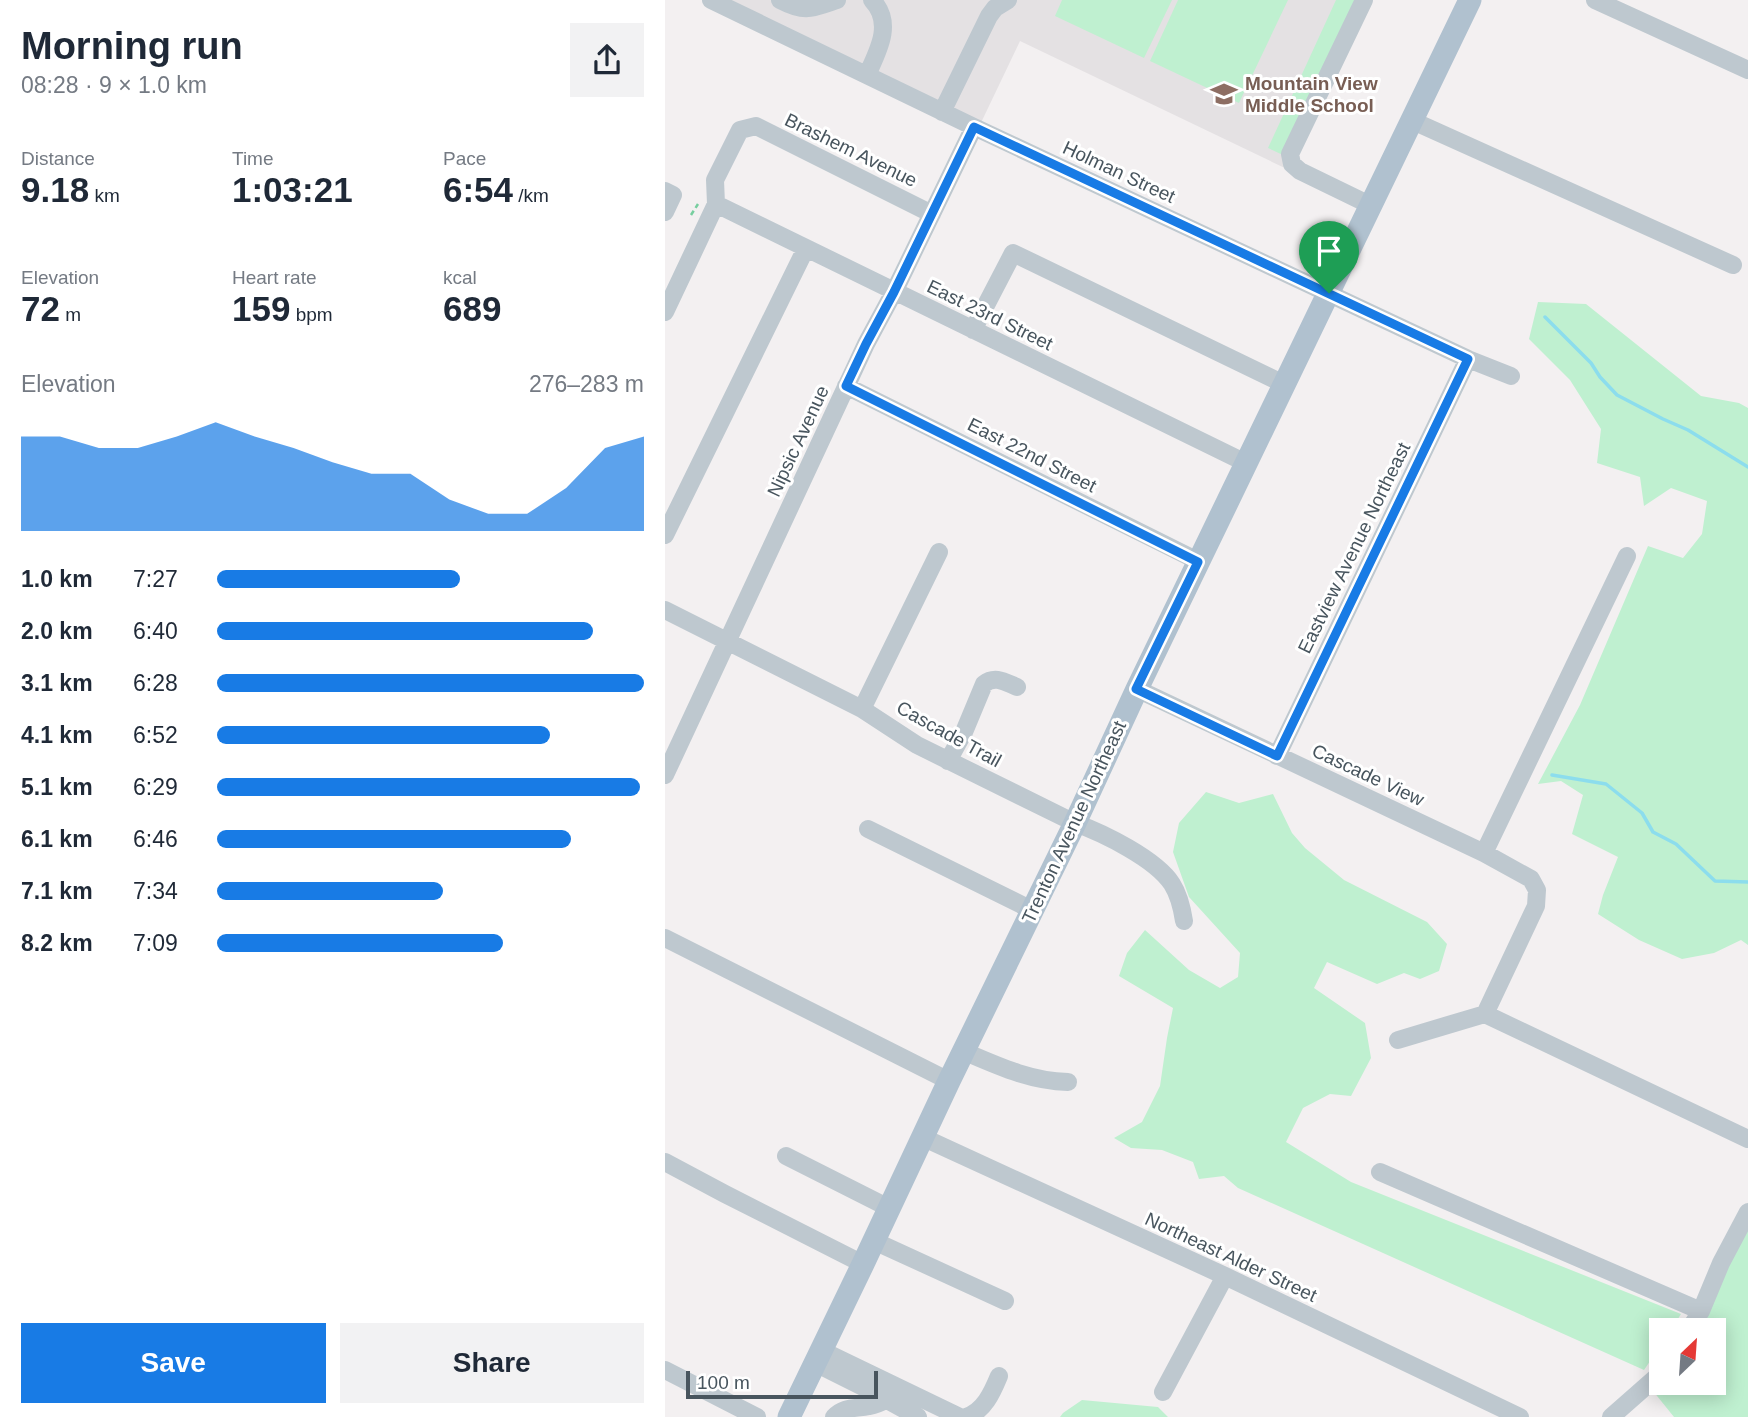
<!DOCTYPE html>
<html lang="en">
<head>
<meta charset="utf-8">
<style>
  body { margin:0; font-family:Helvetica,sans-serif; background:#f2f2f3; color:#1f2937; height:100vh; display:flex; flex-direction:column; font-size:26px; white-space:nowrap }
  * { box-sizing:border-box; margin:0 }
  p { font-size:23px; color:#747a83 }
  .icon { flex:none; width:38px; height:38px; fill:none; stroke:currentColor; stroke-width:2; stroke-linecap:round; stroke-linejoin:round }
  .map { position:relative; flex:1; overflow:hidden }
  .details { display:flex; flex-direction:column; background:#fff; width:665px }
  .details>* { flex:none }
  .needle { width:46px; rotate:25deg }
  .tools { position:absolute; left:984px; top:1318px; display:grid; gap:14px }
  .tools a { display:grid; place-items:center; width:77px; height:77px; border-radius:0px; background:#fff; box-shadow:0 4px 18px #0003; font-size:35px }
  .scale { position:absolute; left:21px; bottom:18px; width:192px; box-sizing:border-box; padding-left:7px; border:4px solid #48555e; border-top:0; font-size:19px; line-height:24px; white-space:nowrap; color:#48555e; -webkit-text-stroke:5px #fff; paint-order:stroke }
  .pin { position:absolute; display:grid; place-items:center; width:60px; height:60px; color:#fff; margin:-72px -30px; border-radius:50% 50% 50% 0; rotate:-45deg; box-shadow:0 0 7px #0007 }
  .pin .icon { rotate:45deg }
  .round { display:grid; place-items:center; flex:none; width:74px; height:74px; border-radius:0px; background:#f2f2f3 }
  .headline { display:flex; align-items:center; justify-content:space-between; height:119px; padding:0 21px }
  h1 { font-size:38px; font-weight:700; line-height:52px }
  .figures { display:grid; grid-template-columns:repeat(3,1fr); gap:10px; height:119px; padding:7px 21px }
  .figures div { display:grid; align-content:center }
  .figures b { font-size:35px; font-weight:700 }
  .figures small { font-size:19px; font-weight:400 }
  .figures p { font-size:19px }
  .chart { height:196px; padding:14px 21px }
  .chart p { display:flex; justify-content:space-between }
  .chart svg { width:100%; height:126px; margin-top:7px; fill:#187be5; opacity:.7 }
  .action { display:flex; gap:14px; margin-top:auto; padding:14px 21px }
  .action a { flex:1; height:80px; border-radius:0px; background:#187be5; color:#fff; font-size:28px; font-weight:700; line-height:80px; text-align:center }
  .action a+a { background:#f2f2f3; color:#1f2937 }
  ul { padding:0 21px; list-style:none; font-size:23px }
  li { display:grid; grid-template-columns:112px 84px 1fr; align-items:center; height:52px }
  li i { height:18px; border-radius:9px; background:#187be5 }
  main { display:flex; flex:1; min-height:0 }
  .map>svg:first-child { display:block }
</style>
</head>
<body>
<main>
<section class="details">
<div class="headline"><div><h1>Morning run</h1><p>08:28 · 9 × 1.0 km</p></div><a class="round"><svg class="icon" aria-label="share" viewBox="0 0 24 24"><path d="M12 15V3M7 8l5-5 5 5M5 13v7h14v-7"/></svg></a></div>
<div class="figures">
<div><p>Distance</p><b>9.18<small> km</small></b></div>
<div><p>Time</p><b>1:03:21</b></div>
<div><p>Pace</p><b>6:54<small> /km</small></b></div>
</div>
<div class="figures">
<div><p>Elevation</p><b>72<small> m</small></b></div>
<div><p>Heart rate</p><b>159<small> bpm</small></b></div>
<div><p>kcal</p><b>689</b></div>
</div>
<div class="chart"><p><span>Elevation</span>276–283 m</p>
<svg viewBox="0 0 160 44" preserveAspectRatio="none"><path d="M0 44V11L10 11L20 15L30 15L40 11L50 6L60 11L70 15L80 20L90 24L100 24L110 33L120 38L130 38L140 29L150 15L160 11V44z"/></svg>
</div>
<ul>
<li><b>1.0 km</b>7:27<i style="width:57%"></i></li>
<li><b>2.0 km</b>6:40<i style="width:88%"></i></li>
<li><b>3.1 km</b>6:28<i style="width:100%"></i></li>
<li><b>4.1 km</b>6:52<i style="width:78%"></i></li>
<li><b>5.1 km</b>6:29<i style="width:99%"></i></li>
<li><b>6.1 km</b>6:46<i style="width:83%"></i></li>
<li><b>7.1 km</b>7:34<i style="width:53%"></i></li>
<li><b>8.2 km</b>7:09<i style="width:67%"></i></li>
</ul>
<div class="action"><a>Save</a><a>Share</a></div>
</section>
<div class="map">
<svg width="1083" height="1417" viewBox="0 0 1083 1417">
  <rect width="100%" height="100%" fill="#f3f0f1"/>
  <path fill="#e4e1e3" d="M46,0h653l-75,170 -269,-129 -42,88z"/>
  <path fill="#bff0d0" d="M397,0h110l-28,58 -89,-42z
    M513,0h110l-49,103 -89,-42z
    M671,0h22l-75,155 -15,-7z
    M873,302l48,2 115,92 38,7 9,5v537l-7,-5 -27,13 -32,6 -43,-19 -41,-26 5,-19 15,-38 -46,-23 11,-39 -22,-14 -23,3 42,-79 68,-159 35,12 19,-24 5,-33 -36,-13 -27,18 -4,-29 -43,-14 4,-34 -31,-49 -41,-41z
    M541,792l33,11 34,-9 19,39 13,15 39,32 83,42 20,22 -8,27 -19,8 -16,-6 -27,11 -50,-22 -13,26 51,35 6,35 -20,38 -21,-2 -27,14 -17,34 65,40 330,132 -10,16h-10v15l-17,25 -406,-182 -14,-12 -25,3 -6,-17 -31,-12 -31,-2 -17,-10 28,-16 18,-36 7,-48 6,-30 -54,-32 8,-23 18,-23 44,40 31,18 18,-11 2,-24 -51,-56 -16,-45 6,-29z
    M1083,1212v205h-74l-25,-31 12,-4h52v-52h-24z
    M417,1400l76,7 10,10h-108l3,-4z"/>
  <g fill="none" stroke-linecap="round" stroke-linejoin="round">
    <path stroke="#8cdded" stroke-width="3.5" d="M880,317l46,46 9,14 17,18 46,24 25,11 60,37
      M887,775l54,9 36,29 11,19 23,12 39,37 33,1"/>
    <path stroke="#77ce9f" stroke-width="2.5" stroke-dasharray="5 3.5" stroke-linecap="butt" d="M26,215l7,-11"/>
    <path stroke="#bec8cf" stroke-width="18" d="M46,0l263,127 494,232 43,17
      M115,0c25,13 31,9 57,0
      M699,0l-74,154 2,10 8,7 72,35
      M930,0l153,70
      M202,75c11,-24 27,-52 5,-75
      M277,112l47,-96 6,-8 13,-8
      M748,121l320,144
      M0,191l8,4 -8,17
      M51,204l530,259
      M0,312l51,-108 -1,-24 25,-50 16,-4 176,88
      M308,330l40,-77 271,131
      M181,386l352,175
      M0,535l141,-287
      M0,610l197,99 55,36 158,78c28,10 81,36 97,61 7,11 10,24 12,37
      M472,689l347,164 47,26 6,11 -1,16 -51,108
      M197,709l77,-157
      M612,756l191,-397
      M283,761l16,-29 20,-48c11,-9 21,-2 33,3
      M0,775l201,-431 28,-52 80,-165
      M203,829l164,81
      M819,853l143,-297
      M0,938l284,143
      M733,1040l87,-26 263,125
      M298,1051c35,15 67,30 105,31
      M257,1137l303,139 295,141
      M121,1156l103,52
      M0,1162l60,32 138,70
      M715,1172l321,139
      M209,1241l131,60
      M1024,1330l12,-19 20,-48 27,-51
      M156,1350l139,67
      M150,1363l54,27 49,27
      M0,1370l92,47
      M498,1392l62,-116
      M169,1417c10,-11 22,-8 35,-11 6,-1 13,-4 18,-7
      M301,1417c18,-6 26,-24 33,-41
      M946,1417l50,-44"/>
    <path stroke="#b0c1cf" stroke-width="23" d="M124,1417l74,-153 86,-183 126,-258 62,-134 333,-689"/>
  </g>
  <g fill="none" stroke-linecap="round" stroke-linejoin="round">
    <g stroke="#fff" stroke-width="14">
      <path id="route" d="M309,127l494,232 -191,397 -141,-67 62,-127 -352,-176 20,-42 28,-52z"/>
    </g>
    <use href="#route" stroke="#187be5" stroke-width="9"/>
  </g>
  <defs>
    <g id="school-bare" transform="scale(2.1)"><path d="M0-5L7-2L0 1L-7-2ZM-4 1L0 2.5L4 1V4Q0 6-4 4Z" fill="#8d6e63" stroke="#fff" stroke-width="2.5" paint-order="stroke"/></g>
  </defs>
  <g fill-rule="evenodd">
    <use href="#school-bare" x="559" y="94"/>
  </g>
  <g text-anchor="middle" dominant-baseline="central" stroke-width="6" stroke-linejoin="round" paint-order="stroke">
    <g font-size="19" font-weight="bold" fill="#785e54" stroke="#fff" text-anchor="start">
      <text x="580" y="83">Mountain View<tspan x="580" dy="22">Middle School</tspan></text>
    </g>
    <g font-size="19" fill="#48555e" stroke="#fff">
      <text transform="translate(186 150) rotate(26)">Brashem Avenue</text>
      <text transform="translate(454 172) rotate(25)">Holman Street</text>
      <text transform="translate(325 315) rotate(26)">East 23rd Street</text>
      <text transform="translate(133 441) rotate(-65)">Nipsic Avenue</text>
      <text transform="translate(367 455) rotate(27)">East 22nd Street</text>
      <text transform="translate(689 548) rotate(-64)">Eastview Avenue Northeast</text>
      <text transform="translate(284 734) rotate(29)">Cascade Trail</text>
      <text transform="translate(703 775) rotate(25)">Cascade View</text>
      <text transform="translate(409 822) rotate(-65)">Trenton Avenue Northeast</text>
      <text transform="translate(566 1257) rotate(25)">Northeast Alder Street</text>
    </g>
  </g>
</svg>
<div class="tools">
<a><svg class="needle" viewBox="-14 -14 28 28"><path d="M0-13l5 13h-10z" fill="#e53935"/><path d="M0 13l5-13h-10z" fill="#747a83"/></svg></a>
</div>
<div class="scale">100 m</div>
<div class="pin" style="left:664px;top:293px;background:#1e9e55"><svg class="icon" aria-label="arrive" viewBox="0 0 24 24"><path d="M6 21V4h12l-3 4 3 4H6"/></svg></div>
</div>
</main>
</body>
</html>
